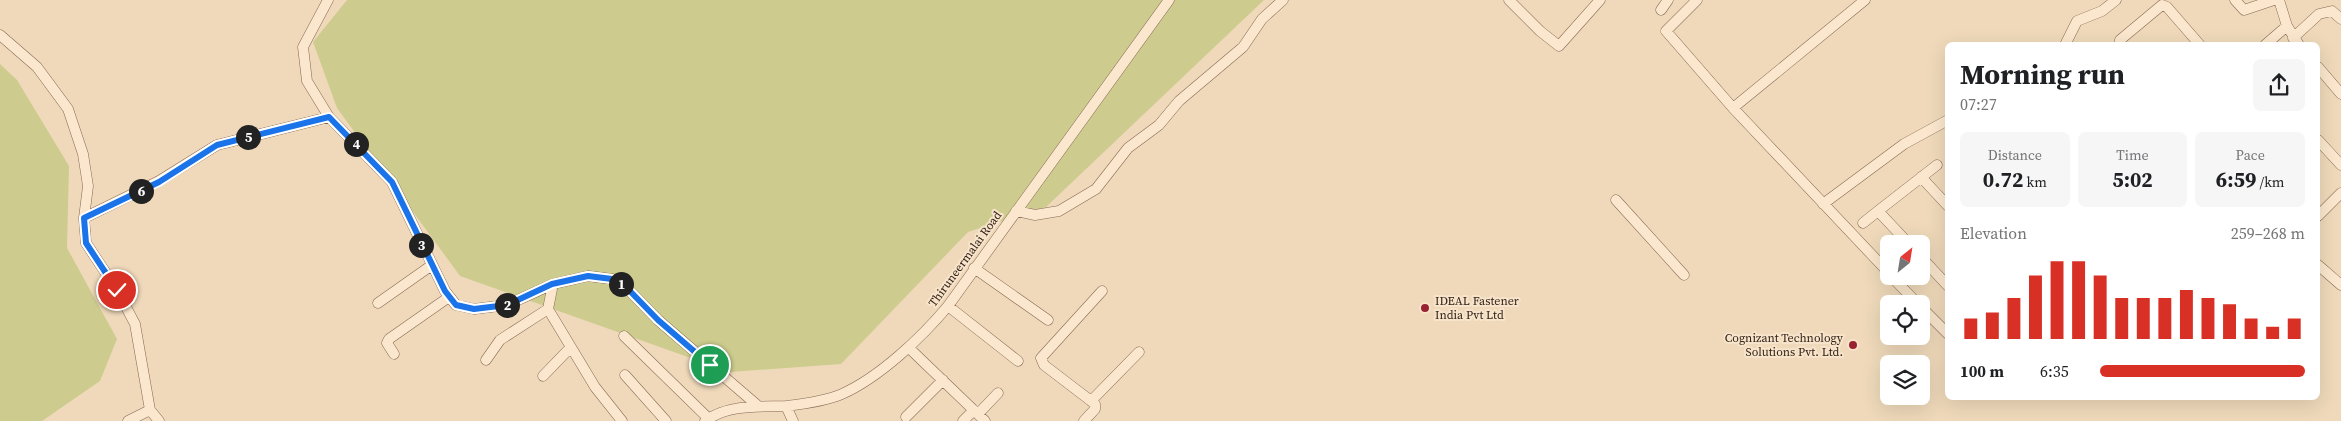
<!DOCTYPE html>
<html lang="en">
<head>
<meta charset="utf-8">
<style>
  body { margin:0; font-family:"Source Serif 4",serif; background:#f6f6f6; color:#202124; height:100vh; display:flex; flex-direction:column; font-size:19px; white-space:nowrap }
  * { box-sizing:border-box; margin:0 }
  p { font-size:16px; color:#757577 }
  .icon { flex:none; width:28px; height:28px; fill:none; stroke:currentColor; stroke-width:2; stroke-linecap:round; stroke-linejoin:round }
  .map { position:relative; flex:1; overflow:hidden }
  .side { position:absolute; left:1945px; top:42px; width:375px; height:358px; display:flex; flex-direction:column; background:#fff; border-radius:8px; box-shadow:0 5px 20px #0002 }
  .side>* { flex:none }
  .needle { width:32px; rotate:30deg }
  .tools { position:absolute; left:1880px; top:235px; display:grid; gap:10px }
  .tools a { display:grid; place-items:center; width:50px; height:50px; border-radius:8px; background:#fff; box-shadow:0 5px 20px #0002; font-size:25px }
  .pin { position:absolute; display:grid; place-items:center; width:42px; height:42px; color:#fff; margin:-21px; border:2px solid #fff; border-radius:50%; box-shadow:0 1px 5px #0007 }
  .km { position:absolute; width:25px; height:25px; margin:-12px; border-radius:50%; background:#222; color:#fff; font-size:14px; line-height:25px; text-align:center }
  .round { display:grid; place-items:center; flex:none; width:52px; height:52px; border-radius:8px; background:#f6f6f6 }
  .summary { display:flex; align-items:center; justify-content:space-between; height:85px; padding:0 15px }
  h1 { font-size:28px; font-weight:700; line-height:38px }
  .stats { display:grid; grid-template-columns:repeat(3,1fr); gap:8px; height:85px; padding:5px 15px }
  .stats div { display:grid; align-content:center; border-radius:8px; background:#f6f6f6; text-align:center }
  .stats b { font-size:21px; font-weight:700 }
  .stats small { font-size:14px; font-weight:400 }
  .stats p { font-size:14px }
  .chart { height:140px; padding:10px 15px }
  .chart p { display:flex; justify-content:space-between }
  .chart svg { width:100%; height:90px; margin-top:5px; stroke:#d93025; stroke-width:6 }
  ul { padding:0 15px; list-style:none; font-size:16px }
  li { display:grid; grid-template-columns:80px 60px 1fr; align-items:center; height:38px }
  li i { height:12px; border-radius:6px; background:#d93025 }
  .map>svg:first-child { display:block }
</style>
</head>
<body>
<div class="map">
<svg width="2341" height="421" viewBox="0 0 2341 421">
  <rect width="100%" height="100%" fill="#efd9ba"/>
  <path fill="#cdcc8e" d="M347,0h917l-218,207 -78,25 -127,132 -111,8 -270,-96 -123,-168 -24,-66z
    M0,64l17,16 52,86 -2,82 50,91 -17,42 -58,40h-42z"/>
  <g fill="none" stroke-linecap="round" stroke-linejoin="round">
    <g stroke="#876854" stroke-width="11">
      <path id="minor" d="M1509,0l31,31 19,15 41,-46
        M1697,0l-31,31 67,77 156,165
        M2235,0l9,10 30,-10
        M2279,0l8,26 12,19
        M1661,10l7,-10
        M0,35l37,32 31,42 15,45 5,32 -4,32 2,25 31,47 18,34 15,86 9,11
        M2293,38l26,-24 13,-3 9,8
        M2065,45l12,-24 25,-10 14,-11
        M2119,45l1,-5 42,-35 5,2 33,38
        M2265,45l22,-19
        M2318,67l23,27
        M1733,108l132,-108
        M329,117l63,65 53,109 11,14 18,4 33,-4 46,-21 35,-8 24,3 15,9 31,32 99,85
        M2318,140l23,25
        M1921,177l27,29
        M1616,200l68,75
        M1823,204l81,-60 44,-24
        M1016,211l19,4 24,-4 37,-22 32,-41 31,-23 20,-24 64,-54 19,-28 21,-19
        M2318,216l23,-23
        M84,218l75,-37 58,-36 112,-28 -22,-36 -4,-34 25,-47
        M1863,223l15,-12
        M1909,244l-31,-33 59,-46
        M1921,257l27,29
        M2318,265l23,20
        M974,268l74,52
        M1891,276l27,28
        M553,284l-5,25 47,78 27,34
        M378,303l54,-38
        M948,306l70,55
        M1921,307l27,27
        M624,336l84,82
        M909,348l76,73
        M394,354l-7,-11 2,-4 60,-42
        M486,360l14,-20 48,-31
        M625,375l41,46
        M543,376l27,-28
        M1091,401l48,-49
        M786,406l7,15
        M978,414l20,-21
        M906,417l37,-37
        M128,421l22,-11
        M705,421c24,-17 54,-14 81,-15 18,-2 40,-5 56,-12 38,-17 80,-57 106,-88l221,-306
        M963,421l11,-11
        M1084,421l11,-12v-5l-51,-39 -3,-7 61,-67"/>
    </g>
    <use href="#minor" stroke="#fae7cd" stroke-width="10"/>
  </g>
  <g fill="none" stroke-linecap="round" stroke-linejoin="round">
    <g stroke="#fff" stroke-width="10">
      <path id="route" d="M117,290l-31,-47 -2,-25 75,-36 58,-37 112,-28 63,65 53,109 11,14 18,4 33,-4 45,-21 36,-8 24,3 15,9 31,32 52,45"/>
    </g>
    <use href="#route" stroke="#1a73e8" stroke-width="6"/>
  </g>
  <g fill="#982232" stroke="#f7e4ca" stroke-width="2">
    <circle cx="1425" cy="308" r="5"/>
    <circle cx="1853" cy="345" r="5"/>
  </g>
  <g text-anchor="middle" dominant-baseline="central" stroke-width="4" stroke-linejoin="round" paint-order="stroke">
    <g font-size="12" fill="#35231a" stroke="#f7e4ca">
      <text transform="translate(965 259) rotate(-54)">Thiruneermalai Road</text>
    </g>
    <g font-size="12" fill="#35231a" stroke="#f7e4ca" text-anchor="start">
      <text x="1435" y="301">IDEAL Fastener<tspan x="1435" dy="14">India Pvt Ltd</tspan></text>
      <text x="1843" y="338" text-anchor="end">Cognizant Technology<tspan x="1843" dy="14">Solutions Pvt. Ltd.</tspan></text>
    </g>
  </g>
</svg>
<div class="tools">
<a><svg class="needle" viewBox="-14 -14 28 28"><path d="M0-13l5 13h-10z" fill="#e53935"/><path d="M0 13l5-13h-10z" fill="#757577"/></svg></a>
<a><svg class="icon" aria-label="locate" viewBox="0 0 24 24"><circle cx="12" cy="12" r="6"/><path d="M12 2v4M12 18v4M2 12h4M18 12h4"/></svg></a>
<a><svg class="icon" aria-label="layers" viewBox="0 0 24 24"><path d="M12 4l9 5-9 5-9-5zM3 14l9 5 9-5"/></svg></a>
</div>
<div class="pin" style="left:710px;top:365px;background:#1e9e55"><svg class="icon" aria-label="arrive" viewBox="0 0 24 24"><path d="M6 21V4h12l-3 4 3 4H6"/></svg></div>
<div class="pin" style="left:117px;top:290px;background:#d93025"><svg class="icon" aria-label="check" viewBox="0 0 24 24"><path d="M5 12l5 5 9-10"/></svg></div>
<b class="km" style="left:621px;top:284px">1</b>
<b class="km" style="left:507px;top:305px">2</b>
<b class="km" style="left:421px;top:245px">3</b>
<b class="km" style="left:356px;top:144px">4</b>
<b class="km" style="left:248px;top:137px">5</b>
<b class="km" style="left:141px;top:191px">6</b>
<section class="side">
<div class="summary"><div><h1>Morning run</h1><p>07:27</p></div><a class="round"><svg class="icon" aria-label="share" viewBox="0 0 24 24"><path d="M12 15V3M7 8l5-5 5 5M5 13v7h14v-7"/></svg></a></div>
<div class="stats">
<div><p>Distance</p><b>0.72<small> km</small></b></div>
<div><p>Time</p><b>5:02</b></div>
<div><p>Pace</p><b>6:59<small> /km</small></b></div>
</div>
<div class="chart"><p><span>Elevation</span>259–268 m</p>
<svg viewBox="0 0 160 44" preserveAspectRatio="none"><path d="M5 44V34M15 44V31M25 44V24M35 44V13M45 44V6M55 44V6M65 44V13M75 44V24M85 44V24M95 44V24M105 44V20M115 44V24M125 44V27M135 44V34M145 44V38M155 44V34"/></svg>
</div>
<ul>
<li><b>100 m</b>6:35<i style="width:100%"></i></li>
</ul>
</section>
</div>
</body>
</html>
